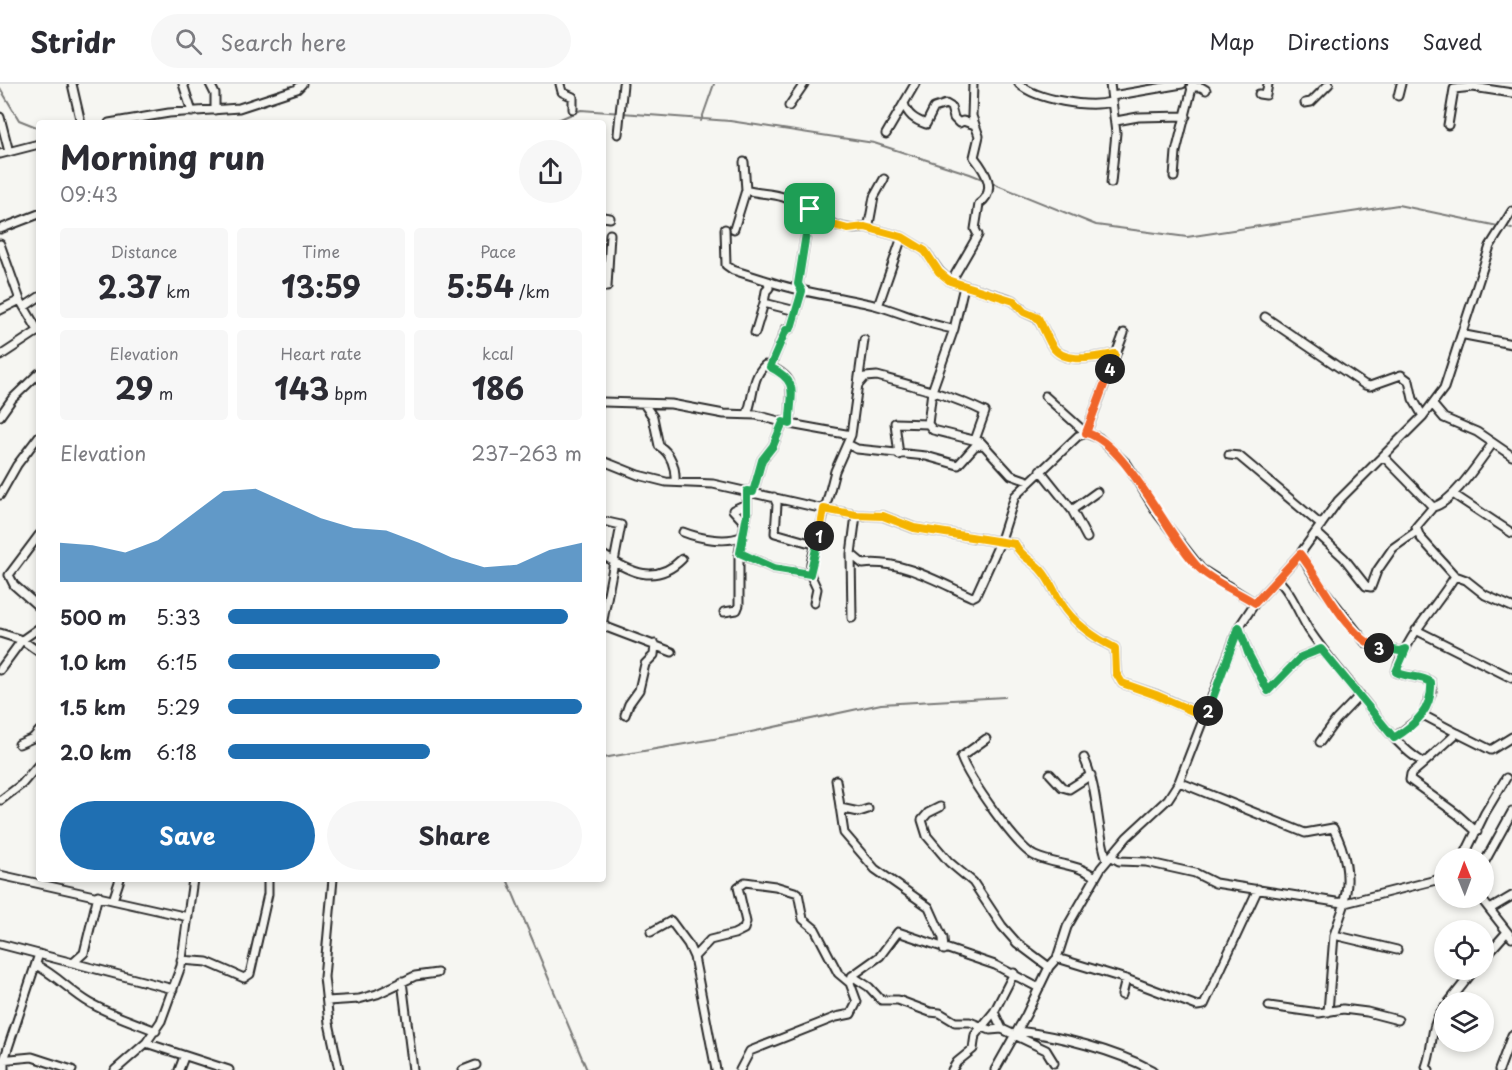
<!DOCTYPE html>
<html lang="en">
<head>
<meta charset="utf-8">
<style>
  body { margin:0; font-family:"Playpen Sans",sans-serif; background:#f7f7f7; color:#2b2b33; height:100vh; display:flex; flex-direction:column; font-size:22px; white-space:nowrap }
  * { box-sizing:border-box; margin:0 }
  p { font-size:20px; color:#7c7c81 }
  .icon { flex:none; width:33px; height:33px; fill:none; stroke:currentColor; stroke-width:2; stroke-linecap:round; stroke-linejoin:round }
  .map { position:relative; flex:1; overflow:hidden }
  .side { position:absolute; left:36px; top:36px; width:570px; height:762px; display:flex; flex-direction:column; background:#fff; border-radius:6px; box-shadow:0 3px 9px #0003 }
  .side>* { flex:none }
  .needle { width:39px; rotate:359deg }
  .buttons { position:absolute; left:1434px; top:764px; display:grid; gap:12px }
  .buttons a { display:grid; place-items:center; width:60px; height:60px; border-radius:50%; background:#fff; box-shadow:0 3px 9px #0003; font-size:30px }
  .pin { position:absolute; display:grid; place-items:center; width:51px; height:51px; color:#fff; margin:-26px; border-radius:12px; box-shadow:0 3px 9px #0006 }
  .km { position:absolute; width:30px; height:30px; margin:-15px; border-radius:50%; background:#222; color:#fff; font-size:16px; line-height:30px; text-align:center }
  .round { display:grid; place-items:center; flex:none; width:63px; height:63px; border-radius:32px; background:#f7f7f7 }
  .headline { display:flex; align-items:center; justify-content:space-between; height:102px; padding:0 24px }
  h1 { font-size:33px; font-weight:700; line-height:45px }
  .metrics { display:grid; grid-template-columns:repeat(3,1fr); gap:9px; height:102px; padding:6px 24px }
  .metrics div { display:grid; align-content:center; border-radius:6px; background:#f7f7f7; text-align:center }
  .metrics b { font-size:30px; font-weight:700 }
  .metrics small { font-size:16px; font-weight:400 }
  .metrics p { font-size:16px }
  .chart { height:168px; padding:12px 24px }
  .chart p { display:flex; justify-content:space-between }
  .chart svg { width:100%; height:108px; margin-top:6px; fill:#1f6fb2; opacity:.7 }
  .button { display:flex; gap:12px; margin-top:auto; padding:12px 24px }
  .button a { flex:1; height:69px; border-radius:36px; background:#1f6fb2; color:#fff; font-size:24px; font-weight:700; line-height:69px; text-align:center }
  .button a+a { background:#f7f7f7; color:#2b2b33 }
  ul { padding:0 24px; list-style:none; font-size:20px }
  li { display:grid; grid-template-columns:96px 72px 1fr; align-items:center; height:45px }
  li i { height:15px; border-radius:8px; background:#1f6fb2 }
  header { display:flex; align-items:center; gap:36px; box-sizing:border-box; height:84px; padding:0 30px; background:#fff; border-bottom:2px solid #e1e1e2 }
  header strong { font-size:28px }
  nav { display:flex; gap:33px; margin-inline-start:auto; font-size:21px }
  .search { width:420px; height:54px; background:#f7f7f7; display:flex; align-items:center; gap:15px; box-sizing:border-box; padding:0 21px; border-radius:33px; color:#7c7c81; font-size:22px }
  .map>svg:first-child { display:block }
</style>
</head>
<body>
<header>
<strong>Stridr</strong>
<div class="search"><svg class="icon" aria-label="search" viewBox="0 0 24 24"><circle cx="10" cy="10" r="6"/><path d="M15 15l6 6"/></svg>Search here</div>
<nav><a>Map</a><a>Directions</a><a>Saved</a></nav>
</header>
<div class="map">
<svg width="1512" height="986" viewBox="0 0 1512 986">
  <rect width="100%" height="100%" fill="#f6f6f2"/>
  <filter id="ink" filterUnits="userSpaceOnUse"><feTurbulence type="fractalNoise" baseFrequency=".0167" numOctaves="2"/><feDisplacementMap in="SourceGraphic" scale="12" xChannelSelector="R" yChannelSelector="G"/><feConvolveMatrix kernelMatrix="1 2 1 2 8 2 1 2 1" color-interpolation-filters="sRGB"/></filter>
  <g filter="url(#ink)">
    <g fill="none" stroke-linecap="round" stroke-linejoin="round">
      <path stroke="#7a7a78" stroke-width="2" d="M0,4l19,32 20,8
        M701,37l13,-37
        M551,39l30,-13 149,11 144,22 96,31 126,51 91,12 211,-32 114,24
        M603,674l134,-23 144,-31 124,-7
        M507,795l80,191"/>
      <g stroke="#2b2b2b" stroke-width="11">
        <path id="minor" d="M72,0l9,39
          M183,0l9,28
          M210,0l5,10v16
          M560,0l2,8 11,5v12
          M1019,0c18,16 69,24 92,18
          M1110,0l6,49 -5,50
          M1191,3h10l5,3
          M1259,10l7,1 2,-11
          M1112,12l70,-12
          M1398,12l3,-12
          M904,19c3,12 11,17 22,21l8,-16 12,-4 5,3 3,11 5,5 4,-2 12,4
          M1305,19l6,-1 18,-18
          M789,22l15,-22
          M0,33l9,35
          M1116,37l22,-4 48,-1
          M109,39l60,-10 70,-5 58,-19 5,-5
          M1448,41l6,-36 19,-2 39,6
          M618,50l5,-50
          M886,50l29,-50
          M0,70l39,-10
          M1174,93l2,-25 17,-68
          M746,106c12,4 25,3 37,7 23,8 61,45 86,27l5,-27 10,-18
          M603,133l7,1
          M865,143l37,10 23,14 14,20 11,10 56,17 8,3 10,11 13,6c6,8 9,17 14,26 11,22 45,13 64,10
          M0,145l39,-15
          M725,145l1,36 7,5 35,11 1,7 -3,3 -2,12 32,8
          M734,145l12,-39 -2,-28
          M0,160l20,56 19,32
          M952,196l26,-45 -3,-6 4,-25c19,-14 6,-33 -5,-47l5,-21 -7,-20 1,-32
          M768,197c35,13 73,15 110,25 25,7 49,19 76,23
          M603,203h4l3,-53
          M878,222l24,-69
          M24,223l15,-10
          M0,226l20,-10
          M1265,233l100,68 5,1 31,-11 8,6 4,18 10,17
          M1463,248l2,3 47,9
          M755,249l9,-30
          M0,272l38,-25
          M770,283l16,-38 5,-1 11,-37 -4,-7 12,-75
          M859,300l6,-7 12,-1c37,10 74,19 108,36l-10,28
          M1045,312l41,37 13,5 28,26 31,50 43,55 54,34
          M603,318l68,2 53,10 32,1 34,9
          M644,320l9,13 6,29c12,7 17,22 16,36
          M1433,321l11,13 33,14 35,24
          M747,330c7,-16 4,-36 18,-49 37,13 24,29 25,59l61,11
          M0,332l12,-17 27,-26
          M928,340l4,-33 22,-62 10,-43
          M847,360l10,5 69,7 32,9 17,-19 7,-1
          M899,371l-4,-32 33,1 5,6 48,12 30,33 17,6
          M1229,371l10,1 82,69
          M1383,372l50,51 -17,20 4,10 35,39 11,4 19,15 27,12
          M603,377l35,14 28,7 47,2 111,25 32,6 27,1 31,12 101,16c6,13 17,16 26,26 9,10 13,22 20,33 11,19 34,35 54,45l1,25 6,10 35,12 49,22
          M1040,386l32,40 25,-18
          M753,408l9,-32 11,-14 10,-24
          M1453,410l59,39
          M0,411l17,-30 22,-29
          M774,413l3,7 -2,29 42,12
          M1433,423c20,-4 47,-47 60,-64
          M1072,426l15,28
          M603,437l18,4 -18,95
          M744,438l-11,-12 13,-6
          M683,448c15,6 44,12 59,4
          M1316,448l28,26 22,28 5,1 6,-16 16,-23 24,-17
          M39,451l-30,40 5,10 25,22
          M739,469l34,15 37,6
          M851,470l12,10c38,-5 75,18 109,33l4,-2 25,-55 14,-44 63,-60 8,-3 38,-100
          M1300,470l20,31 45,57 12,6 23,3 6,-2
          M603,471c28,18 53,30 79,4
          M1455,492c-20,33 -48,58 -59,96 11,6 24,3 35,10l1,9 -9,24 34,18
          M1278,496c14,13 21,34 31,50 16,24 34,44 51,66 20,24 36,50 64,67l-13,11 -1,6 47,34 20,18
          M814,519l3,-14 -7,-15 1,-11 24,-92 16,-36 13,-95
          M724,528l13,-2 2,-5v-52l8,-39v-23
          M852,534l-1,-64 5,-39
          M603,539l3,4 66,25
          M1239,543l9,26 20,38 33,-34 20,-8
          M1416,546l96,48
          M0,549l22,7 17,12
          M0,586l22,-30 17,-12
          M625,631l4,-11 10,-14 6,-26 9,-9 1,-11
          M1394,654l29,-23
          M986,655l-25,18c7,20 56,91 74,99 20,9 42,7 60,21
          M1320,658l16,-22 24,-25
          M19,660l14,-6 6,-7
          M1084,674c15,33 12,69 23,102
          M1424,679l33,-30 34,17 21,-13
          M1050,690l12,13 7,2 22,-14
          M836,696l8,53 31,36 54,38 14,31 1,12
          M1179,698l126,51 28,-5c12,22 19,51 10,75
          M1,716l21,-16 17,-20
          M940,723l-12,6 -6,7 5,16 22,26 24,20 29,44 15,17 32,24
          M840,724l19,4 9,-3
          M1112,773l7,4 27,1 49,11 20,10 121,19 9,1 99,-25
          M1463,774l22,-45 21,-35
          M1484,779l28,-51
          M0,791l188,42
          M333,795l-9,98 5,46 10,47
          M1480,813l32,41
          M113,816l7,-21
          M1345,819l-11,32 63,15
          M1490,825l22,-13
          M651,848l20,-11 17,23 6,13 22,113
          M0,860l173,45
          M694,873l16,-17 24,-6 10,-5 2,-7 -8,-35 7,-5 30,4 23,7 5,26 12,10 23,44 12,10
          M1057,874l69,21 71,27 7,-1 54,-116
          M1484,874l23,-26
          M181,876l26,2 37,16 6,-4 18,-80v-15
          M74,878l10,-9 14,-58
          M36,881c20,10 35,27 54,38 21,12 44,19 66,28
          M852,892l17,11 12,13h17l32,12 10,1 15,9h15l20,8 12,-1
          M402,897l11,89
          M1122,911l4,-16
          M327,917l32,-2 18,-5 38,-18 22,-3
          M1449,918l26,-33
          M1269,922l50,7 24,-4 24,3 31,8
          M994,928l8,17 44,21 8,13
          M1328,928l6,-77
          M1018,947c42,5 96,19 134,39
          M146,959l83,27
          M0,976l32,-3 40,13
          M4,986v-10l35,-106
          M115,986l31,-27 15,-22 20,-55 12,-87
          M179,986l5,-13
          M463,986l13,-5
          M740,986l10,-19 86,-34 15,-3 6,-12 -7,-19 2,-7 28,-20 18,-24 97,33 44,23
          M952,986l5,-8 16,-13 2,-14 19,-23 20,-39
          M995,986l31,-55 23,-48 8,-9 10,-31 34,-59 26,-31 41,-38 11,-17 60,-155 16,-24 45,-49 38,-53 85,-85 21,-28 46,-142 22,-35
          M1429,986l-3,-3c8,-21 3,-41 18,-59
          M1499,986l13,-35"/>
      </g>
      <use href="#minor" stroke="#f6f6f2" stroke-width="7"/>
    </g>
  </g>
  <g fill="none" stroke-linecap="round" stroke-linejoin="round" filter="url(#ink)">
    <g stroke="#fff" stroke-width="12">
      <path id="split-1" d="M810,125l-12,75 4,7 -11,37 -5,2 -16,37c32,16 19,28 20,57l-7,-2 -10,24 -11,14 -9,32 -6,-1v23l-7,39 33,15 37,6 9,-38"/>
    </g>
    <g stroke="#fff" stroke-width="12">
      <path id="split-2" d="M819,452l5,-27 32,6 27,1 31,12 101,16c6,13 17,16 26,26 9,10 13,22 20,33 11,19 34,35 54,45l1,25 6,10 34,12 50,22 2,-6"/>
    </g>
    <g stroke="#fff" stroke-width="12">
      <path id="split-3" d="M1208,627l31,-84 9,26 20,38 33,-34 20,-8 73,89c21,-13 39,-29 37,-56 -11,-7 -24,-4 -35,-10l10,-23 -6,2 -21,-3"/>
    </g>
    <g stroke="#fff" stroke-width="12">
      <path id="split-4" d="M1110,285l-24,64c39,8 83,106 114,136 15,14 38,23 55,34l45,-49c21,26 47,84 79,94"/>
    </g>
    <g stroke="#fff" stroke-width="12">
      <path id="split-5" d="M810,125l5,7 15,8 18,5 17,-2 37,10 23,14 14,21 11,9 64,20 10,11 14,6c5,9 8,17 13,26 11,22 45,13 64,10l-5,15"/>
    </g>
    <use href="#split-1" stroke="#22a559" stroke-width="8"/>
    <use href="#split-2" stroke="#f5b400" stroke-width="8"/>
    <use href="#split-3" stroke="#22a559" stroke-width="8"/>
    <use href="#split-4" stroke="#f0652b" stroke-width="8"/>
    <use href="#split-5" stroke="#f5b400" stroke-width="8"/>
  </g>
</svg>
<div class="buttons">
<a><svg class="needle" viewBox="-14 -14 28 28"><path d="M0-13l5 13h-10z" fill="#e53935"/><path d="M0 13l5-13h-10z" fill="#7c7c81"/></svg></a>
<a><svg class="icon" aria-label="locate" viewBox="0 0 24 24"><circle cx="12" cy="12" r="6"/><path d="M12 2v4M12 18v4M2 12h4M18 12h4"/></svg></a>
<a><svg class="icon" aria-label="layers" viewBox="0 0 24 24"><path d="M12 4l9 5-9 5-9-5zM3 14l9 5 9-5"/></svg></a>
</div>
<div class="pin" style="left:810px;top:125px;background:#1e9e55"><svg class="icon" aria-label="arrive" viewBox="0 0 24 24"><path d="M6 21V4h12l-3 4 3 4H6"/></svg></div>
<b class="km" style="left:819px;top:452px">1</b>
<b class="km" style="left:1208px;top:627px">2</b>
<b class="km" style="left:1379px;top:564px">3</b>
<b class="km" style="left:1110px;top:285px">4</b>
<section class="side">
<div class="headline"><div><h1>Morning run</h1><p>09:43</p></div><a class="round"><svg class="icon" aria-label="share" viewBox="0 0 24 24"><path d="M12 15V3M7 8l5-5 5 5M5 13v7h14v-7"/></svg></a></div>
<div class="metrics">
<div><p>Distance</p><b>2.37<small> km</small></b></div>
<div><p>Time</p><b>13:59</b></div>
<div><p>Pace</p><b>5:54<small> /km</small></b></div>
</div>
<div class="metrics">
<div><p>Elevation</p><b>29<small> m</small></b></div>
<div><p>Heart rate</p><b>143<small> bpm</small></b></div>
<div><p>kcal</p><b>186</b></div>
</div>
<div class="chart"><p><span>Elevation</span>237–263 m</p>
<svg viewBox="0 0 160 44" preserveAspectRatio="none"><path d="M0 44V28L10 29L20 32L30 27L40 17L50 7L60 6L70 12L80 18L90 22L100 23L110 28L120 34L130 38L140 37L150 31L160 28V44z"/></svg>
</div>
<ul>
<li><b>500 m</b>5:33<i style="width:96%"></i></li>
<li><b>1.0 km</b>6:15<i style="width:60%"></i></li>
<li><b>1.5 km</b>5:29<i style="width:100%"></i></li>
<li><b>2.0 km</b>6:18<i style="width:57%"></i></li>
</ul>
<div class="button"><a>Save</a><a>Share</a></div>
</section>
</div>
</body>
</html>
